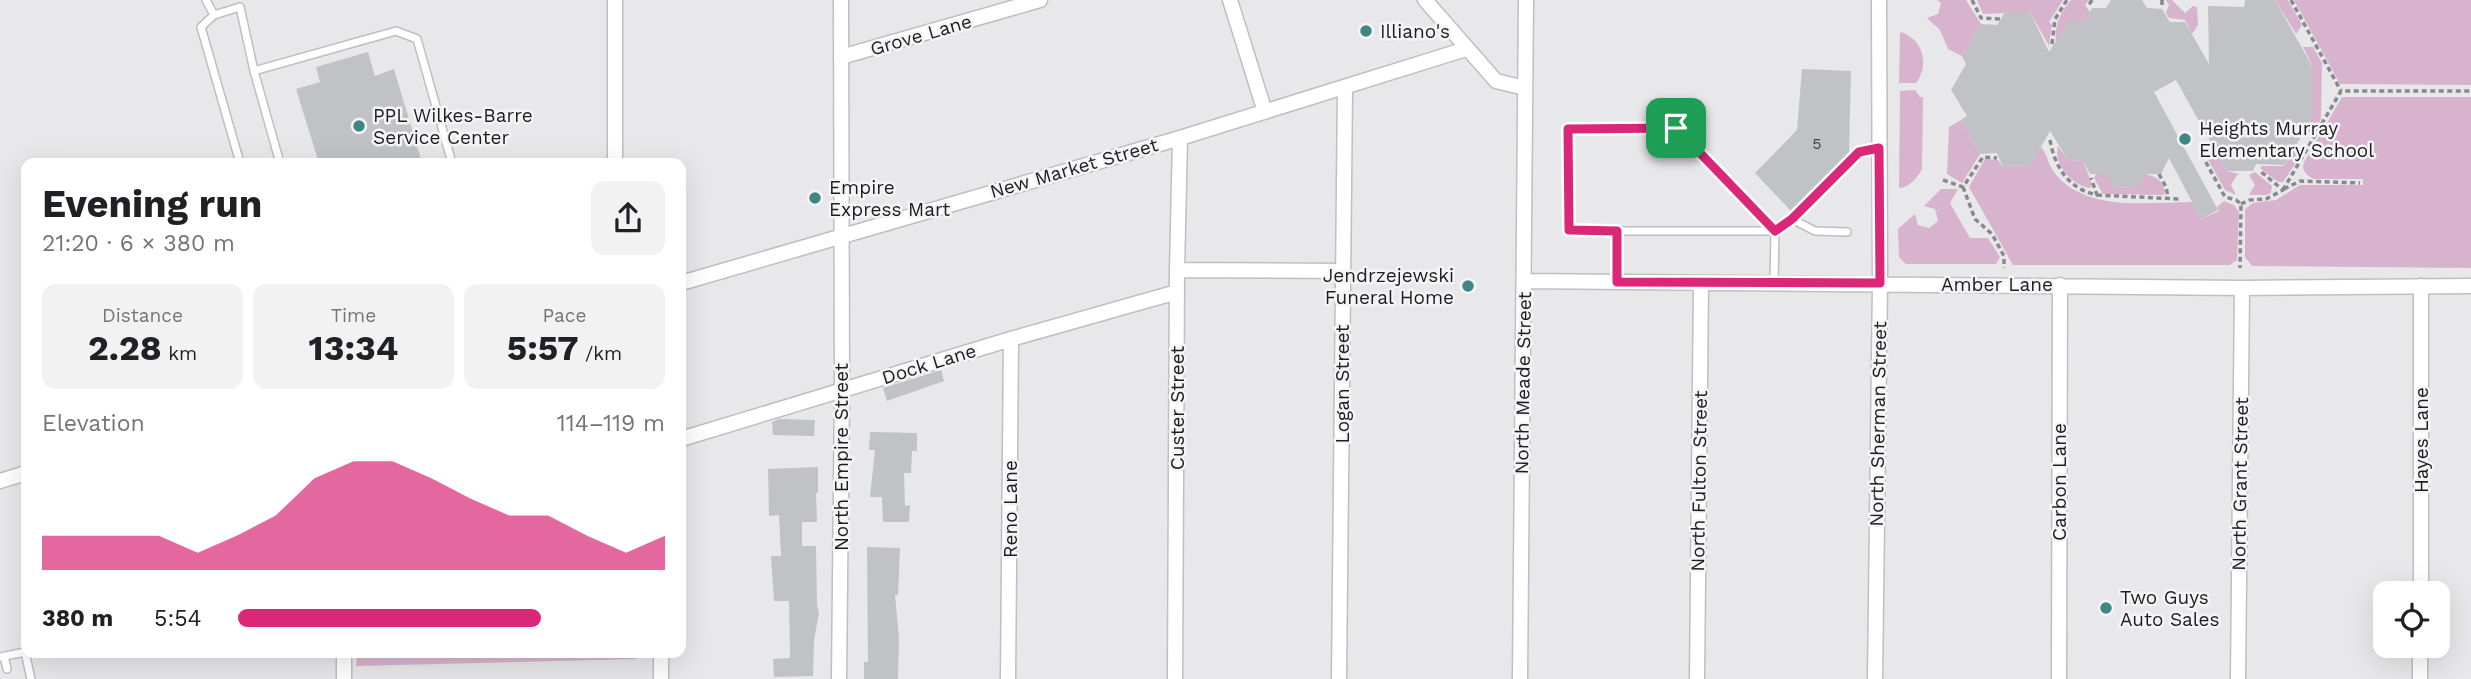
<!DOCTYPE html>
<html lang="en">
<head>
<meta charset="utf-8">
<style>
  body { margin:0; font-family:"Work Sans",sans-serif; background:#f2f2f2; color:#202124; height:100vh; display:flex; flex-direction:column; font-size:26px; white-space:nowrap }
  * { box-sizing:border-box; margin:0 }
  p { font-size:23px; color:#757577 }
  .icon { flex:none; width:38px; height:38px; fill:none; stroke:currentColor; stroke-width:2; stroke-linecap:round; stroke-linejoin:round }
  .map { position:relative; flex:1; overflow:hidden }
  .sheet { position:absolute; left:21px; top:158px; width:665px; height:500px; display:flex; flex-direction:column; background:#fff; border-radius:14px; box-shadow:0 7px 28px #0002 }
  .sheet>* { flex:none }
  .controls { position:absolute; left:2373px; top:581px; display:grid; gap:14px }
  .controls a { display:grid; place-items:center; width:77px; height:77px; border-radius:14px; background:#fff; box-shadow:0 7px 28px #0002; font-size:35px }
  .pin { position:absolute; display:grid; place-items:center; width:60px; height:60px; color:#fff; margin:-30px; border-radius:14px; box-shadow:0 4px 10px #0006 }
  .round { display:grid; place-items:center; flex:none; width:74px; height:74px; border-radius:14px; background:#f2f2f2 }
  .headline { display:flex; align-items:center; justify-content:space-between; height:119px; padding:0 21px }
  h1 { font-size:38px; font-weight:700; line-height:52px }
  .figures { display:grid; grid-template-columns:repeat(3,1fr); gap:10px; height:119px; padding:7px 21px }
  .figures div { display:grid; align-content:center; border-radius:14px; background:#f2f2f2; text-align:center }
  .figures b { font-size:35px; font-weight:700 }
  .figures small { font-size:19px; font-weight:400 }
  .figures p { font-size:19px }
  .chart { height:196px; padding:14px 21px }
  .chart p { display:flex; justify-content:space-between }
  .chart svg { width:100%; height:126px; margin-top:7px; fill:#db2777; opacity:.7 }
  ul { padding:0 21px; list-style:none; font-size:23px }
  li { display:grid; grid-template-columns:112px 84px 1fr; align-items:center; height:52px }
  li i { height:18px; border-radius:9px; background:#db2777 }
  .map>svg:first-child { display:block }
</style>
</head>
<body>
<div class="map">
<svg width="2471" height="679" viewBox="0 0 2471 679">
  <rect width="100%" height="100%" fill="#e8e8eb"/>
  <path fill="#d7b3ce" d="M1937,0h29l15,24 -19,32 -14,-7 -8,-19 -13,-12 11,-4 3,-11z
    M1977,0h86l-14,22 3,2 -3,22 -19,-34 -47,2z
    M2071,0h18l-4,5 5,7 -5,9h-16l-13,21c-2,-17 4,-29 15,-42z
    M2166,0h6l13,13 8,-7 4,1 1,18 -6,9 -7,-14 -16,-2 -3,-5 3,-8z
    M2275,0h13l14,25 -6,9z
    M2294,0h177v85l-131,-1z
    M1900,32c23,6 30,33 16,51h-17z
    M2303,47h10l9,16 -1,56 -7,13h-10l8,-13v-54z
    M1915,90l5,7h3l-1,72c-4,8 -13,19 -23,19l1,-97z
    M2342,97h129v171l-219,-2 -7,-9v-48l8,-6 23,-3 24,-15h63v-6h-49c-8,-4 -13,-8 -10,-17z
    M1961,120l19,34 -18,29 -15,-9 2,-47z
    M2212,145l15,26 13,3 -3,1 -6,10 5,10 -11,-5 -18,-32 -1,-6z
    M2058,146l10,14 15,1 9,23 -2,4c-17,-2 -37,-23 -32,-42z
    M2296,146l5,9 -18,27h-5l-17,-13v-3h23z
    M2041,147c6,7 7,16 12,24 31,42 93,31 139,31l9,17 18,-8 -2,-4 7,-6 10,4 5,7 -2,48 -7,5h-217l-44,-78 16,-28 13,1 5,7 26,-1z
    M2255,172l17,14 -1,7 -5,2h-17l6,-10 -6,-10z
    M2096,174h10l8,13 23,1 9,-14c11,3 17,7 19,18l-2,3 -60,-1 -9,-16z
    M1941,189h17l-8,14 20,35h18l12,19 -4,7h-90l-7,-7 -1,-28 17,-15 3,11 11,3 9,-7 -3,-12 -11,-3z
    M357,653h280v6l-281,7z"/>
  <path fill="#c1c2c5" d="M2111,0h31l5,8 15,1 8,13h15l24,42 -1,-58 36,1 1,-7h30l37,66v53l-28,46 -28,-1 -3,7h-26l-51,-91 -22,12 64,118 -17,9 -32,-61 -8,16h-15l-8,14 -25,-1 -7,-13h-16l-7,-13 -15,-1 -18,-29 -20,35 -27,1 -6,-14 -17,1 -19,-34 6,-4 -16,-26 15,-26 -4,-8 19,-32 16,1 8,-13h25l19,40 20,-31h16l7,-13h14z
    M368,52l7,24 19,-7 28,94h-103l-23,-74 24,-7 -4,-15z
    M1802,69l49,2 -2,82 -58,58 -36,-38 42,-43z
    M941,370l3,11 -57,20 -4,-13z
    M779,419l36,1 -1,16 -41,-1 -1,-13z
    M870,432l47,1v18h-5l-1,22h-7l1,33 5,-1 -1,17h-26l-1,-25h-12l5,-47h-6z
    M818,467v26h-2l1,29h-15v24h14l1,59 2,8 -5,27 -1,36 -39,1 -1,-18 17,-1 -1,-57h-15l-3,-45h10l-2,-41 -10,1 -1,-47z
    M867,547l33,1 -2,47h-3l4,43 -1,41h-34v-17h4z"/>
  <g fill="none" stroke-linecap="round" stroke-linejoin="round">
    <g stroke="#bfbfc2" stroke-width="10">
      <path id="service" d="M206,0l8,15
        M240,163l-39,-136 13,-12 26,-8 14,64
        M280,163l-26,-92 142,-40 21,8 35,124
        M1792,219l23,12 32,1
        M1617,231h158l17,-12 67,-67 20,-4
        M1617,281v-50l-48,-1 -1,-101 108,-1 99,103 -1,52
        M4,656l3,13
        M0,657l25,-5 6,27"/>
    </g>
    <g stroke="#bfbfc2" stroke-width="17">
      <path id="minor" d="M615,0v163
        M1230,0l35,112
        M1425,0l71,81 29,7
        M841,57l199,-57
        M1177,270l166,1
        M1524,281l718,7 229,-2
        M681,283l499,-145 286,-89
        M681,439l330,-100 166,-47
        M0,481l26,-8
        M2421,593v-307
        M344,679v-26
        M661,679v-26
        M839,679l3,-288 -1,-391
        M1008,679l3,-340
        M1175,679l2,-409 3,-132
        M1339,679l6,-591
        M1520,679l6,-679
        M1697,679l4,-396
        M1875,679l5,-396 -1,-283
        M2059,679l1,-394
        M2238,679l4,-391
        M2420,679v-33"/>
    </g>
    <path stroke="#89898b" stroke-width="3.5" stroke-dasharray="5 3.5" stroke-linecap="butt" d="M1972,0l9,18 19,1
      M2092,0l-2,3 3,2
      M2291,0l50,91
      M2162,5v-5
      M2052,44l3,-25 12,-19
      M2050,140c5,28 19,49 47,55l-6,-17
      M2201,146l1,9 23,42 11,3 5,4 -1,64
      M2159,174l7,13 2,10
      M1943,180l20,7 20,-30 14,1
      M1963,187l12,32 17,15 12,22v12
      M2284,189l16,-8 60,2
      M2283,190l58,-99h130
      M2097,195l82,4
      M2241,204l9,-4 16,-1 17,-9 -23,-19"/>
    <use href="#service" stroke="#fff" stroke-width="7"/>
    <use href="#minor" stroke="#fff" stroke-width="14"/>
  </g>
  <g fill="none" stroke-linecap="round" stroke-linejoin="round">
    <g stroke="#fff" stroke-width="14">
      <path id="route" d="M1676,128l99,103 17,-12 67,-67 20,-4 1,135 -263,-1v-51l-48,-1 -1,-101z"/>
    </g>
    <use href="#route" stroke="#db2777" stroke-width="9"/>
  </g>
  <g fill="#3f8784" stroke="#f5f5f8" stroke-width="2.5">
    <circle cx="1366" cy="31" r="7"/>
    <circle cx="359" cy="126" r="7"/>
    <circle cx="2185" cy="139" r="7"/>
    <circle cx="815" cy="198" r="7"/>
    <circle cx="1468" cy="286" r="7"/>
    <circle cx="2106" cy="608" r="7"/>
  </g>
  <g text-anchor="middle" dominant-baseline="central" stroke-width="5" stroke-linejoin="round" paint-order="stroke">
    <g font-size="16" fill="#464648">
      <text x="1817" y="143">5</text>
    </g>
    <g font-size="19" fill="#1d1d1e" stroke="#f5f5f8" text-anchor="start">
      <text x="1380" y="31">Illiano's</text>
      <text x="373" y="115">PPL Wilkes-Barre<tspan x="373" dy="22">Service Center</tspan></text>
      <text x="2199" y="128">Heights Murray<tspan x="2199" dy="22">Elementary School</tspan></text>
      <text x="829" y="187">Empire<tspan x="829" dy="22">Express Mart</tspan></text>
      <text x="1454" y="275" text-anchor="end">Jendrzejewski<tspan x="1454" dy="22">Funeral Home</tspan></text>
      <text x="2120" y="597">Two Guys<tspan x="2120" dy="22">Auto Sales</tspan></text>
    </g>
    <g font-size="19" fill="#1d1d1e" stroke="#f5f5f8">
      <text transform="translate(921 35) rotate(-16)">Grove Lane</text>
      <text transform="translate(1074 168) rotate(-16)">New Market Street</text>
      <text x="1997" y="284">Amber Lane</text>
      <text transform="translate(929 364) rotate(-17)">Dock Lane</text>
      <text transform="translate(1523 383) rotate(-89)">North Meade Street</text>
      <text transform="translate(1342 384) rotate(-90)">Logan Street</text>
      <text transform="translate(1177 408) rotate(-90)">Custer Street</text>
      <text transform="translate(1878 424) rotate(-89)">North Sherman Street</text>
      <text transform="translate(2421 440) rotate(-90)">Hayes Lane</text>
      <text transform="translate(841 457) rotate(-90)">North Empire Street</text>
      <text transform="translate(1699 481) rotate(-89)">North Fulton Street</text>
      <text transform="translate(2059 482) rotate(-90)">Carbon Lane</text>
      <text transform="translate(2240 484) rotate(-89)">North Grant Street</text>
      <text transform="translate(1010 509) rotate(-90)">Reno Lane</text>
    </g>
  </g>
</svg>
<div class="controls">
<a><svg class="icon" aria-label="locate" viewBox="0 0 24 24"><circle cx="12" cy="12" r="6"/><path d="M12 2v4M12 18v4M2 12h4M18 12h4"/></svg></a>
</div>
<div class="pin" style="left:1676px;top:128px;background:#1e9e55"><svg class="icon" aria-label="arrive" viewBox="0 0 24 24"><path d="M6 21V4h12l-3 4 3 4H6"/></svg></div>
<section class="sheet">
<div class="headline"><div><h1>Evening run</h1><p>21:20 · 6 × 380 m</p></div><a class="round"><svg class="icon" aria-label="share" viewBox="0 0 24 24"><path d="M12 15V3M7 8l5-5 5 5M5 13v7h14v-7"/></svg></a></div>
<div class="figures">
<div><p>Distance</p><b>2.28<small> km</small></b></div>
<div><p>Time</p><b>13:34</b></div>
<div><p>Pace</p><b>5:57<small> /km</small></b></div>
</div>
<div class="chart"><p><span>Elevation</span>114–119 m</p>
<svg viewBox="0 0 160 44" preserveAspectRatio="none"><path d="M0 44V32L10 32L20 32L30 32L40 38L50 32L60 25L70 12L80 6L90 6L100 12L110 19L120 25L130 25L140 32L150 38L160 32V44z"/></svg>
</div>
<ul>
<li><b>380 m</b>5:54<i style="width:71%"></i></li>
</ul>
</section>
</div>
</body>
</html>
